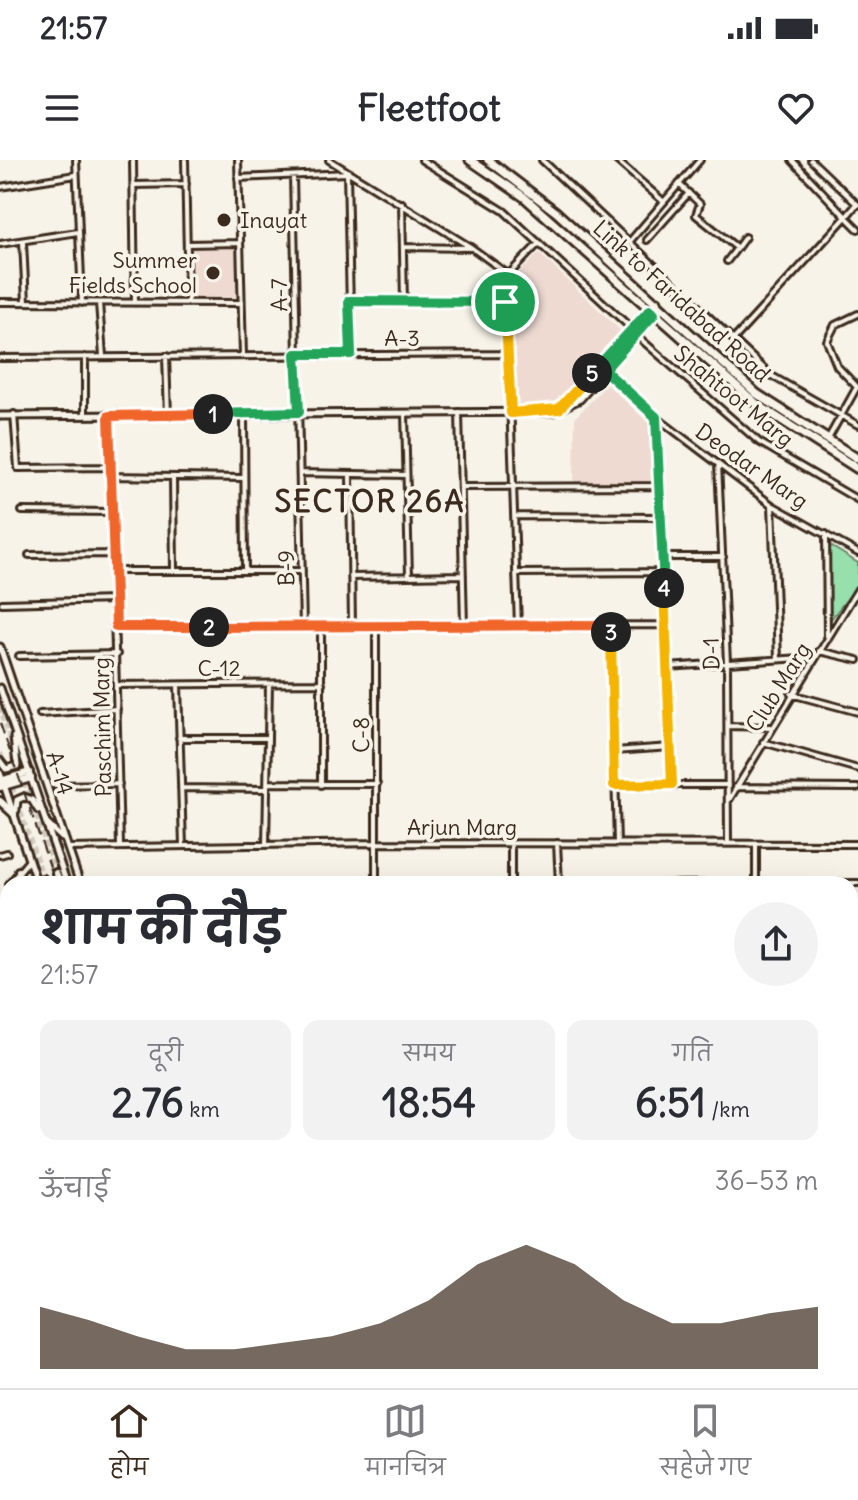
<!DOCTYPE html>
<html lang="hi">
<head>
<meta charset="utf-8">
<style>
  body { margin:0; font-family:Delius,"Playpen Sans Deva",sans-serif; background:#f2f2f3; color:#2b2b33; height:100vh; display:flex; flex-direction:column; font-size:30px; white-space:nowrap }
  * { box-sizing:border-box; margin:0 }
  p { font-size:26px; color:#7c7c81 }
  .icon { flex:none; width:44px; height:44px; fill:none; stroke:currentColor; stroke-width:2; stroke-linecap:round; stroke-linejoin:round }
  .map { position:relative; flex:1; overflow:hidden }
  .details { position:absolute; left:0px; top:716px; width:858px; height:512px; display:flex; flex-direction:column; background:#fff; border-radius:24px 24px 0 0; box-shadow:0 8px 32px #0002 }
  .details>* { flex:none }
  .pin { position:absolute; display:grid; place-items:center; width:68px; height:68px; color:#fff; margin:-34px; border:4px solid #fff; border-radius:50%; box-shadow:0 2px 8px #0007 }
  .km { position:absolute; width:40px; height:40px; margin:-20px; border-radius:50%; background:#222; color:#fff; font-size:22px; line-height:40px; text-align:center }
  .round { display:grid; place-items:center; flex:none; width:84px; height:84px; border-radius:42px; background:#f2f2f3 }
  .headline { display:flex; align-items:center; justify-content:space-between; height:136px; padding:0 40px }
  h1 { font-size:44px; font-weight:700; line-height:60px }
  .stats { display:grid; grid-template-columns:repeat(3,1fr); gap:12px; height:136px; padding:8px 40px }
  .stats div { display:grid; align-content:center; border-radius:16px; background:#f2f2f3; text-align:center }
  .stats b { font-size:40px; font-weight:700 }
  .stats small { font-size:22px; font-weight:400 }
  .stats p { font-size:22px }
  .chart { height:224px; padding:16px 40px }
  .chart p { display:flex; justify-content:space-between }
  .chart svg { width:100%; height:144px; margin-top:8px; fill:#3b2a1e; opacity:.7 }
  .status { display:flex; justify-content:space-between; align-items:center; height:56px; padding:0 40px; background:#fff; direction:ltr }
  .status svg { height:22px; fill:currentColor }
  header { display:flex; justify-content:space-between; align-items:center; height:104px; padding:0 40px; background:#fff; font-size:36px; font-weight:700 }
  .tab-bar { display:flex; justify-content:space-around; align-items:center; height:112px; border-top:2px solid #e1e1e2; background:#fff; font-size:22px; color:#7c7c81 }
  .tab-bar a { display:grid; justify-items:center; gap:4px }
  .tab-bar .selected { color:#3b2a1e }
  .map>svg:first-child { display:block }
</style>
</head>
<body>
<div class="status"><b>21:57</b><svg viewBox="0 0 49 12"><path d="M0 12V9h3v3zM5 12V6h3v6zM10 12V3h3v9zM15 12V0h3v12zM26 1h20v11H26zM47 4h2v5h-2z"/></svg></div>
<header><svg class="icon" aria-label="menu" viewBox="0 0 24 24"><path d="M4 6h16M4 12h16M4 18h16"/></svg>Fleetfoot<svg class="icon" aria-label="heart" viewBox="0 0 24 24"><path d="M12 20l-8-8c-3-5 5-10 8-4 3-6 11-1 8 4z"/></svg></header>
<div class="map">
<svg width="858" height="1228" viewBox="0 0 858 1228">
  <rect width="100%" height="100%" fill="#f7f3e8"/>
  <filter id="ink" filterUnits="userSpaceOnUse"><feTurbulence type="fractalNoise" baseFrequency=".0125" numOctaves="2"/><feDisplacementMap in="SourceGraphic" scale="16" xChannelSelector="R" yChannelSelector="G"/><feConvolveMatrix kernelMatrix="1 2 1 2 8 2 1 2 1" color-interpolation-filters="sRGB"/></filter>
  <g filter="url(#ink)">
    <path fill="#eedad1" d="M236,88l1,49 -46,1 -1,-49z
      M539,93l86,82 -74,72 -35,1 -5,-127z
      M607,224l44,41 1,57 -78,1 1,-65z
      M850,728h8v94l-8,2z"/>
    <path fill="#98dfae" stroke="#6a8466" stroke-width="2" d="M829,385l29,18v22l-31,39z"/>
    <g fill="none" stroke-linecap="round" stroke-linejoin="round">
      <path stroke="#668e91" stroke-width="2" d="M850,865l8,-3
        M0,1121l8,-3"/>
      <path stroke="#d1cbc0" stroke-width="6" stroke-dasharray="6 3" stroke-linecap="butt" d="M0,547l13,38
        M0,593l43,126
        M17,596l39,117"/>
      <g stroke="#3b2a1e" stroke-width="10">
        <path id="minor" d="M76,0l6,143
          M133,0l2,143
          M185,0l3,142
          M238,0l5,196
          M329,0l143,88 37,27
          M422,0l82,51 128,118
          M542,0l230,216 86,49
          M616,0l48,42
          M811,0l47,45
          M347,13l4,181
          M293,16l10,451
          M238,18l109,-5
          M679,24l21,20 -4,11 41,33 -10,13
          M134,25l52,-1
          M0,27l76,-12
          M402,43l2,99
          M857,44l-11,13 12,12
          M631,80l69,-80
          M647,80l42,-47
          M23,82l3,60
          M0,84l78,-12
          M187,84l52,-1
          M403,87l69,1
          M737,88l8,-11
          M349,141l156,1
          M0,142l240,1
          M99,143l4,53
          M636,175l123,107 99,58
          M734,179l112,-122 -54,-57
          M166,196l2,60
          M85,197v58
          M0,198l507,-4
          M599,205l57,52 116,88 86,48
          M857,227l-20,-21 -10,-25 8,-16 23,-11
          M459,252l5,214
          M244,253l1,157
          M405,253l4,163
          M14,254l4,54 92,-1
          M109,256l11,430
          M656,257l16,367
          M828,279l29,-52
          M718,303l9,200 1,180
          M300,313l106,2
          M350,314l2,152
          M111,316l132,2
          M173,317l1,94
          M461,327l200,-1
          M772,345l6,154
          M22,351l90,1
          M516,356l146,1
          M826,374l1,102
          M29,395l85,-1
          M663,397h60
          M114,411h188
          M517,413l145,-1
          M351,417l112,-2
          M2,443l113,-3
          M376,466v258
          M518,466l-12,-341 5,-13 28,-29
          M611,466l6,217
          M116,467l549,-2
          M819,491l39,9
          M19,496l98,-2
          M667,507l149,-10
          M117,525l205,-2
          M178,525l5,161
          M791,534l67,18
          M40,554l77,-5
          M728,566l43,1
          M179,578h89
          M763,582l95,27
          M614,591l57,-4
          M268,623l109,1
          M52,625l67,-1
          M321,625v-158
          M614,625h114
          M736,627l122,1
          M181,628l85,1
          M729,640l129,-211
          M557,683l2,41
          M266,685l3,-161
          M68,688l309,-5 481,1
          M0,695l7,-2
          M18,710l6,14
          M559,723l22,1
          M9,724l20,-24
          M511,724v-40
          M652,724l206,-1
          M756,724v-40
          M0,773l8,-1
          M0,823l8,-3
          M0,868l8,22
          M850,880l8,-2
          M850,884l8,30
          M0,907l8,-2
          M850,934l8,-2
          M0,937l8,-2
          M0,966l8,-3
          M850,978l8,-2
          M0,1027l8,-3
          M850,1029l8,-3
          M850,1066l8,-2
          M850,1075l8,32
          M0,1083l8,-3
          M0,1135l8,-3
          M850,1154l8,-2
          M850,1183l8,-2
          M47,1220l3,8
          M113,1220l2,8
          M216,1220l4,8
          M273,1220l4,8
          M382,1220l1,8
          M698,1220l1,8
          M76,1228l19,-8
          M432,1228l1,-8
          M466,1228l1,-8
          M506,1228l1,-8
          M531,1228l4,-3 21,3
          M589,1228v-8
          M627,1228l1,-8
          M662,1228l1,-8
          M701,1228l25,-8
          M747,1228l1,-8
          M773,1228v-8"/>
      </g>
      <g stroke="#3b2a1e" stroke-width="11">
        <path id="tertiary" d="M566,244l92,-103
          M0,256l553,-4 27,-13 76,-87
          M0,487l80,237
          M0,528l67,196
          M0,601l6,8 11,-3 -3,-29
          M0,613l37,111
          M16,650l1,-10 7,-3 8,3 6,10
          M46,663l16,15
          M227,1220l4,8
          M262,1220l3,8"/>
      </g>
      <g stroke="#3b2a1e" stroke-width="12">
        <path id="secondary" d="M0,621l29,-9
          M0,627l31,-9
          M0,641l14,13
          M56,713l4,11
          M43,719l2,5
          M850,835l8,-2
          M850,844l8,-2
          M0,1101l8,-3
          M239,1220l3,8
          M254,1220l4,8"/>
      </g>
      <g stroke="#3b2a1e" stroke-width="13">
        <path id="primary" d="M470,0l54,37 234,208 100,64
          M488,0l68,52 201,182 101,65"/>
      </g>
      <use href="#minor" stroke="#f7f3e8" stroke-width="4"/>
      <use href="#tertiary" stroke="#f7f3e8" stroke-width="5"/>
      <use href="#secondary" stroke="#f7f3e8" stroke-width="6"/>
      <use href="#primary" stroke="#f7f3e8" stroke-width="7"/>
      <path stroke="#3b2a1e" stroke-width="2" stroke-dasharray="12 6" stroke-linecap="butt" d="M0,563l56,161
        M249,1220l4,8"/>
    </g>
  </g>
  <g fill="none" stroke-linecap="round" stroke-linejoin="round" filter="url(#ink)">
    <g stroke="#fff" stroke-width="16">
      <path id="split-1" d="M213,254l86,-2 -3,-58h55l-2,-53 156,1"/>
    </g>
    <g stroke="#fff" stroke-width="16">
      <path id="split-2" d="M209,467h-93l-7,-211 104,-2"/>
    </g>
    <g stroke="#fff" stroke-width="16">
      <path id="split-3" d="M209,467l402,-2v7"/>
    </g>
    <g stroke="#fff" stroke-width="16">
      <path id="split-4" d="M611,472l3,153 58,-1 -8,-196"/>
    </g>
    <g stroke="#fff" stroke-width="16">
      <path id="split-5" d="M592,213l58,-63 4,4 -50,56 52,47 8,171"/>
    </g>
    <g stroke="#fff" stroke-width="16">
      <path id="split-6" d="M505,142l6,111 48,-4 33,-36"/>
    </g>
    <use href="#split-1" stroke="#22a559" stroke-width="10"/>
    <use href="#split-2" stroke="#f0652b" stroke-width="10"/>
    <use href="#split-3" stroke="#f0652b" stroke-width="10"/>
    <use href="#split-4" stroke="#f5b400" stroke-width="10"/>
    <use href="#split-5" stroke="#22a559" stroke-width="10"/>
    <use href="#split-6" stroke="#f5b400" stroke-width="10"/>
  </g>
  <g fill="#3b2a1e" stroke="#f7f3e8" stroke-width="3">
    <circle cx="224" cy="60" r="8"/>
    <circle cx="213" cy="113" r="8"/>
  </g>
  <g text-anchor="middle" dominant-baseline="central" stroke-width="7" stroke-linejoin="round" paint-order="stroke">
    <g font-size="22" fill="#3b2a1e" stroke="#f7f3e8" text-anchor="start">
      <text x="240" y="60">Inayat</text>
      <text x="197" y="100" text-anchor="end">Summer<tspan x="197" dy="25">Fields School</tspan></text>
    </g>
    <g font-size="22" fill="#3b2a1e" stroke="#f7f3e8">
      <text transform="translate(279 135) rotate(-91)">A-7</text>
      <text transform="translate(682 141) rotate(42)">Link to Faridabad Road</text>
      <text x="402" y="178">A-3</text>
      <text transform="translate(734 236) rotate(39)">Shahtoot Marg</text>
      <text transform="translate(752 306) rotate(35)">Deodar Marg</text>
      <text transform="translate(286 408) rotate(-91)">B-9</text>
      <text transform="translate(711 494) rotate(-92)">D-1</text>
      <text x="219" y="508">C-12</text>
      <text transform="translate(778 527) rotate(-58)">Club Marg</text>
      <text transform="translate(102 567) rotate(-91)">Paschim Marg</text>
      <text transform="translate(361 575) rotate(-91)">C-8</text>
      <text transform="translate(60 613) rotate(73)">A-14</text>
      <text x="462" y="667">Arjun Marg</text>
    </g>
    <g font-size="30" font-weight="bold" letter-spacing="2" fill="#3b2a1e" stroke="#f7f3e8">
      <text x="370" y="341">SECTOR 26A</text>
    </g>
  </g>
</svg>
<div class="pin" style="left:505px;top:142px;background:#1e9e55"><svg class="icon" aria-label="arrive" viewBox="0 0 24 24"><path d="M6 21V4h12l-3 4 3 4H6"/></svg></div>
<b class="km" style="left:213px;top:254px">1</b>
<b class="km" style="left:209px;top:467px">2</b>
<b class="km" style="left:611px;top:472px">3</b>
<b class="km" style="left:664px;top:428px">4</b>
<b class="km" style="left:592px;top:213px">5</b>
<section class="details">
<div class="headline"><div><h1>शाम की दौड़</h1><p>21:57</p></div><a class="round"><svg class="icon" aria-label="share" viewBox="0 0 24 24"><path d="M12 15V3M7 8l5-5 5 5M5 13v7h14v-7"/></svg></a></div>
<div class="stats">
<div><p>दूरी</p><b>2.76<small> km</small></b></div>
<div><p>समय</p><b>18:54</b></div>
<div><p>गति</p><b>6:51<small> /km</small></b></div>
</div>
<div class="chart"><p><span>ऊँचाई</span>36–53 m</p>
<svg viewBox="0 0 160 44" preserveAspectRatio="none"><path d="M0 44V25L10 29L20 34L30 38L40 38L50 36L60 34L70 30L80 23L90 12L100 6L110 12L120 23L130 30L140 30L150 27L160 25V44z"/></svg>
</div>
</section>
</div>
<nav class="tab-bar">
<a class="selected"><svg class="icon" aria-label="home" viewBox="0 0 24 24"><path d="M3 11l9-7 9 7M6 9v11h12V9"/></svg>होम</a>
<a><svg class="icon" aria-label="map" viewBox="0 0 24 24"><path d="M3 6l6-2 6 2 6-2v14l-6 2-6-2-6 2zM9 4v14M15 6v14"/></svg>मानचित्र</a>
<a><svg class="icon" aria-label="saved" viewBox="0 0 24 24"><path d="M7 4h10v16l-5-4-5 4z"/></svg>सहेजे गए</a>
</nav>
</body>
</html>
